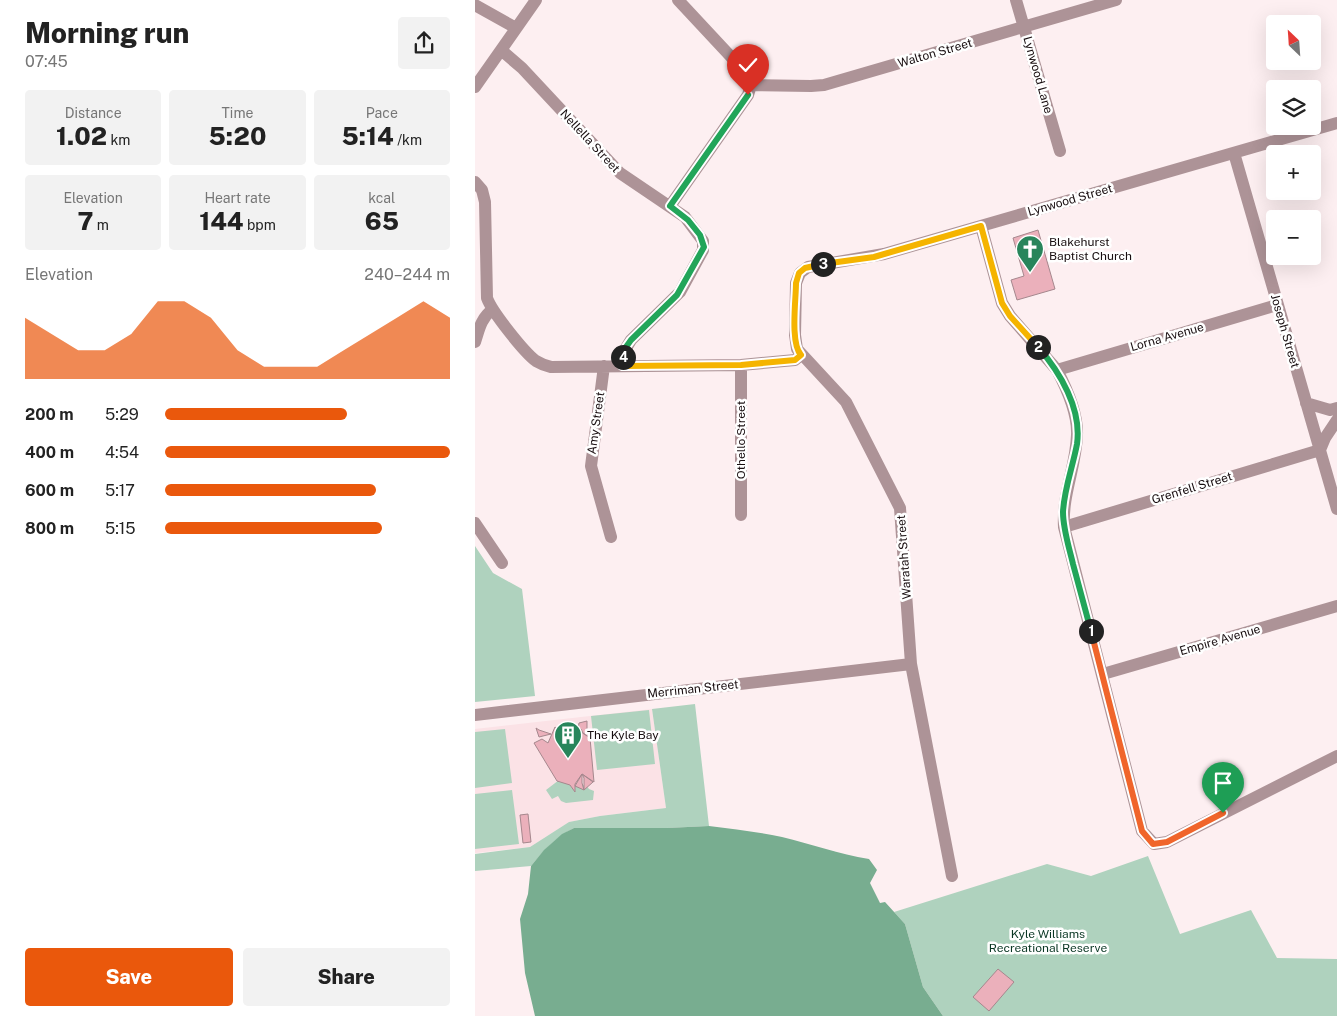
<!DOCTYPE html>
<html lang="en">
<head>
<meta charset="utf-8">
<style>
  body { margin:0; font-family:"Public Sans",sans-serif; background:#f2f2f2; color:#222; height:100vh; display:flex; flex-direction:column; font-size:19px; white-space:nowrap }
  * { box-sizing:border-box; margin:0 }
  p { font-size:16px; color:#767676 }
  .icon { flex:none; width:28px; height:28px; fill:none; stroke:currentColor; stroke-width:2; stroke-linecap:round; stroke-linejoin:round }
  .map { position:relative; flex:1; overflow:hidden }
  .drawer { display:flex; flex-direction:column; background:#fff; width:475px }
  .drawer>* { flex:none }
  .needle { width:32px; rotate:335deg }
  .controls { position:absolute; left:791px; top:15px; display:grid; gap:10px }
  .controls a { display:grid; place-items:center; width:55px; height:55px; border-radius:5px; background:#fff; box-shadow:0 5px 20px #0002; font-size:25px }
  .pin { position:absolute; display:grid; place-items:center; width:42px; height:42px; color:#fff; margin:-51px -21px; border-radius:50% 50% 50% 0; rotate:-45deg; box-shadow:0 0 5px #0007 }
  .pin .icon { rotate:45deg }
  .km { position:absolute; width:25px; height:25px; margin:-12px; border-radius:50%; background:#222; color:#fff; font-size:14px; line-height:25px; text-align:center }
  .round { display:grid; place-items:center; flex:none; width:52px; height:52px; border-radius:5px; background:#f2f2f2 }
  .head { display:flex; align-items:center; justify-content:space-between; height:85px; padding:0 25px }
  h1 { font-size:28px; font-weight:800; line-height:38px }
  .metrics { display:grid; grid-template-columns:repeat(3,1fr); gap:8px; height:85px; padding:5px 25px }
  .metrics div { display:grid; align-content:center; border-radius:5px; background:#f2f2f2; text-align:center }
  .metrics b { font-size:25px; font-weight:800 }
  .metrics small { font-size:14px; font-weight:400 }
  .metrics p { font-size:14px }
  .chart { height:140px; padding:10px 25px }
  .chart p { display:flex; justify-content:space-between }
  .chart svg { width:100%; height:90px; margin-top:5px; fill:#ea580c; opacity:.7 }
  .primary-button { display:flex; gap:10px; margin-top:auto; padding:10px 25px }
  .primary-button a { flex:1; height:58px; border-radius:5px; background:#ea580c; color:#fff; font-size:20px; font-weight:800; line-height:58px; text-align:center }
  .primary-button a+a { background:#f2f2f2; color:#222 }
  ul { padding:0 25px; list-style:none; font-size:16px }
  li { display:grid; grid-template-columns:80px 60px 1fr; align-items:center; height:38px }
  li i { height:12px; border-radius:6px; background:#ea580c }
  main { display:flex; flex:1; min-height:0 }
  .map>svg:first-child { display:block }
</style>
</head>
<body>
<main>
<section class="drawer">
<div class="head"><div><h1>Morning run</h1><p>07:45</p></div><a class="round"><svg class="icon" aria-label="share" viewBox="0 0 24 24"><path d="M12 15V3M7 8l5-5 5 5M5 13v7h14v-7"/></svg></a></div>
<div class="metrics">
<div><p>Distance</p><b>1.02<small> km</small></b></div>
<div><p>Time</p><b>5:20</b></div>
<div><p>Pace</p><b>5:14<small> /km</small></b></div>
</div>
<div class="metrics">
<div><p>Elevation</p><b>7<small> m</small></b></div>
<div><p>Heart rate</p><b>144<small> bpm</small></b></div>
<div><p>kcal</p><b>65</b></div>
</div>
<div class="chart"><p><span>Elevation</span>240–244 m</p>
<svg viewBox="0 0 160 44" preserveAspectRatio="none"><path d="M0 44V14L10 22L20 30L30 30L40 22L50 6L60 6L70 14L80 30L90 38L100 38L110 38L120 30L130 22L140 14L150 6L160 14V44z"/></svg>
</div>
<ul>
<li><b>200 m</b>5:29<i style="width:64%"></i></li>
<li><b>400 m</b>4:54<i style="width:100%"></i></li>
<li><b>600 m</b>5:17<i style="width:74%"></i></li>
<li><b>800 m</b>5:15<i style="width:76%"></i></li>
</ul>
<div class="primary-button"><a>Save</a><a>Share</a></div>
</section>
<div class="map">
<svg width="862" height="1016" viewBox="0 0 862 1016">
  <rect width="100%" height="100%" fill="#fdeff1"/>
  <path fill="#fbe2e6" d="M177,709l14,99 -66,8 -31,6 -39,25 -55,6v-124z"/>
  <path fill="#afd2be" d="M0,546l18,27 29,16 13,107 -60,6z
    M220,704l14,122 -42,2h-93c-18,9 -30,22 -43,38l-56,5v-17l55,-7 39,-25 31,-6 66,-8 -14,-99z
    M174,710l6,54 -58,6 -6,-54z
    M30,729l7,54 -37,5v-56z
    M84,780l11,5 5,6v-5l11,-1 3,4 5,2 -1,9 -27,3 -5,-2 -3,-5 -6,3 -6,-9z
    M37,790l7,54 -44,5v-55z
    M673,856l32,78 71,-24 26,48 60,1v57h-394l-20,-29 -18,-63 -11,-12 153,-48 44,12z"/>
  <path fill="#78ad90" d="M234,826c25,3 49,6 73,11 29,7 57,17 87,22l8,11 -7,13 10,20 5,-1 20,22 18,63 20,29h-408l-10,-43 -5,-54 8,-25 3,-28 13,-16 18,-16 12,-6h93z"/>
  <path fill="#ebb0bb" stroke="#a5878d" d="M563,230l17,59 -38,11 -6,-20 13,-4 -11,-38z
    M112,721v8l2,8 -6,-4 -2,-4h-3l1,-6z
    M90,726l8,3h8v3l9,6 4,44 -12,-8 -7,10v8l-5,-7 -13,-4 -23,-38 8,-4 6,4 7,-16 7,5z
    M61,728l3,2 12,4 -12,3z
    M107,774l11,8 -9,8v-12z
    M107,774v9l2,7 -9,-4z
    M53,814l3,28 -8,1 -3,-28z
    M523,969l16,13 -25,29 -16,-14z"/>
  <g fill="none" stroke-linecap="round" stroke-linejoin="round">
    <path stroke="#ad9397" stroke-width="12" d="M541,0l44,151
      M0,5l41,23
      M26,50l21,18 98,105 65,44 18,24v9l-23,42 -49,48 -8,13 -1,13
      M276,85l60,1 13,-1 292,-85
      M0,87l61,-87
      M759,153l103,356
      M0,182l7,8 3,12 2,96c5,14 37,54 49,63 5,3 10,5 15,6l190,-2 54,-5 6,-5
      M195,206l78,-111 3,-10 -4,-11 -69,-74
      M506,226l21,77 8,13 47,54c10,19 21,44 20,65 -1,32 -15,59 -13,92l78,304 12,13 13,-2 170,-86
      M0,342c4,-12 6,-24 17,-32
      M266,365v150
      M129,366l-13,100 20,71
      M582,370l220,-65
      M831,403l24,7 7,-2
      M845,450l5,-12 12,-18
      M0,523l27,40
      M589,527l256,-77
      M628,674l234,-68
      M0,715l436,-51
      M477,876l-41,-212 -11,-156 -54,-106 -49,-53 -2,-14 1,-52 4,-10 8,-6 76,-13 453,-131"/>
  </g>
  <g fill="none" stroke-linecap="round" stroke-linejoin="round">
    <g stroke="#fff" stroke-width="10">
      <path id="split-1" d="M616,631l51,200 11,13 14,-2 56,-29"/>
    </g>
    <g stroke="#fff" stroke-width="10">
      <path id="split-2" d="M563,347c22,25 44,62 39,97 -4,22 -13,45 -14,68 0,17 6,35 10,52 6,23 12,45 18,67"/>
    </g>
    <g stroke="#fff" stroke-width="10">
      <path id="split-3" d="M348,264l51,-7 107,-31 21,77 8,13 28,31"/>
    </g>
    <g stroke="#fff" stroke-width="10">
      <path id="split-4" d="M148,357l-1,9 119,-1 54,-5 6,-5c-11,-12 -5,-55 -5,-72l3,-10 6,-5 18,-4"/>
    </g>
    <g stroke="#fff" stroke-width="10">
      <path id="split-5" d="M148,357l3,-10 5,-7 46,-45 27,-48 -4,-12 -12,-15 -18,-14 78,-111"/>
    </g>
    <use href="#split-1" stroke="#f0652b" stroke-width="6"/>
    <use href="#split-2" stroke="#22a559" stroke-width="6"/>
    <use href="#split-3" stroke="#f5b400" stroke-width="6"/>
    <use href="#split-4" stroke="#f5b400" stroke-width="6"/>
    <use href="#split-5" stroke="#22a559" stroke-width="6"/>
  </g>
  <defs>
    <g id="church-pin" transform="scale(1.4375)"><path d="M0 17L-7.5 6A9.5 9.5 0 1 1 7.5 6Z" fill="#28855b" stroke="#fff"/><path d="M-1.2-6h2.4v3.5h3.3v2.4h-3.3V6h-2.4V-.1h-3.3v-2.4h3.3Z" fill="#fff"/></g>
    <g id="building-pin" transform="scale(1.4375)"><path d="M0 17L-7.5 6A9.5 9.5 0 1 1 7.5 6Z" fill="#28855b" stroke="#fff"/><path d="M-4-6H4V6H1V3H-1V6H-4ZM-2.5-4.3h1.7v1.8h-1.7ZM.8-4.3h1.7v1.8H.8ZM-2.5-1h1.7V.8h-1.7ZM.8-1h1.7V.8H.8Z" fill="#fff"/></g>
  </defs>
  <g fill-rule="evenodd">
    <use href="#church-pin" x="555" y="249"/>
    <use href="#building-pin" x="93" y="735"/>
  </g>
  <g text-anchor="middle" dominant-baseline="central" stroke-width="5" stroke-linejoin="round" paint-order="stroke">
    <g font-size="12" fill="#180e10" stroke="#fff">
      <text transform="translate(460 53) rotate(-16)">Walton Street</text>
      <text transform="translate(563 75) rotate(74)">Lynwood Lane</text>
      <text transform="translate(115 141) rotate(47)">Nellella Street</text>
      <text transform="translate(595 200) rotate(-16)">Lynwood Street</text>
      <text transform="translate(810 331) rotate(74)">Joseph Street</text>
      <text transform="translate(692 337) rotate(-16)">Lorna Avenue</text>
      <text transform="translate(121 423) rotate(-82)">Amy Street</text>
      <text transform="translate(266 440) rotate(-90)">Othello Street</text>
      <text transform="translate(717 488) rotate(-17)">Grenfell Street</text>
      <text transform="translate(429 557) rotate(-94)">Waratah Street</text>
      <text transform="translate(745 640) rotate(-16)">Empire Avenue</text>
      <text transform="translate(218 689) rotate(-6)">Merriman Street</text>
    </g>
    <g font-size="12" fill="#180e10" stroke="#fff" text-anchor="start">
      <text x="574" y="242">Blakehurst<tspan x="574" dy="14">Baptist Church</tspan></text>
      <text x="112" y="735">The Kyle Bay</text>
    </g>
    <g font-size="12" fill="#093623" stroke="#fff">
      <text x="573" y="934">Kyle Williams<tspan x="573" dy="14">Recreational Reserve</tspan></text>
    </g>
  </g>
</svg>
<div class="controls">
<a><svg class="needle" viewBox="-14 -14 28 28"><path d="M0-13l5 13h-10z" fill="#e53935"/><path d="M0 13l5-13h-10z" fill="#767676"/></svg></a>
<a><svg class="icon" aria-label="layers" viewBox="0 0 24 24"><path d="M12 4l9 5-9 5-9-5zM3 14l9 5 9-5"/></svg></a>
<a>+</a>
<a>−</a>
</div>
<div class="pin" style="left:748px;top:813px;background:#1e9e55"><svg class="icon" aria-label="arrive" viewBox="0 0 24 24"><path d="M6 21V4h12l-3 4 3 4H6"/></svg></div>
<div class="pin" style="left:273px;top:95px;background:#d93025"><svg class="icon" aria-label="check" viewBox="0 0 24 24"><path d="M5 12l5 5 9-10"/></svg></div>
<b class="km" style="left:616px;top:631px">1</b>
<b class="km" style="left:563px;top:347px">2</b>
<b class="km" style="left:348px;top:264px">3</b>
<b class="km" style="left:148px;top:357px">4</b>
</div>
</main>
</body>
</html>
